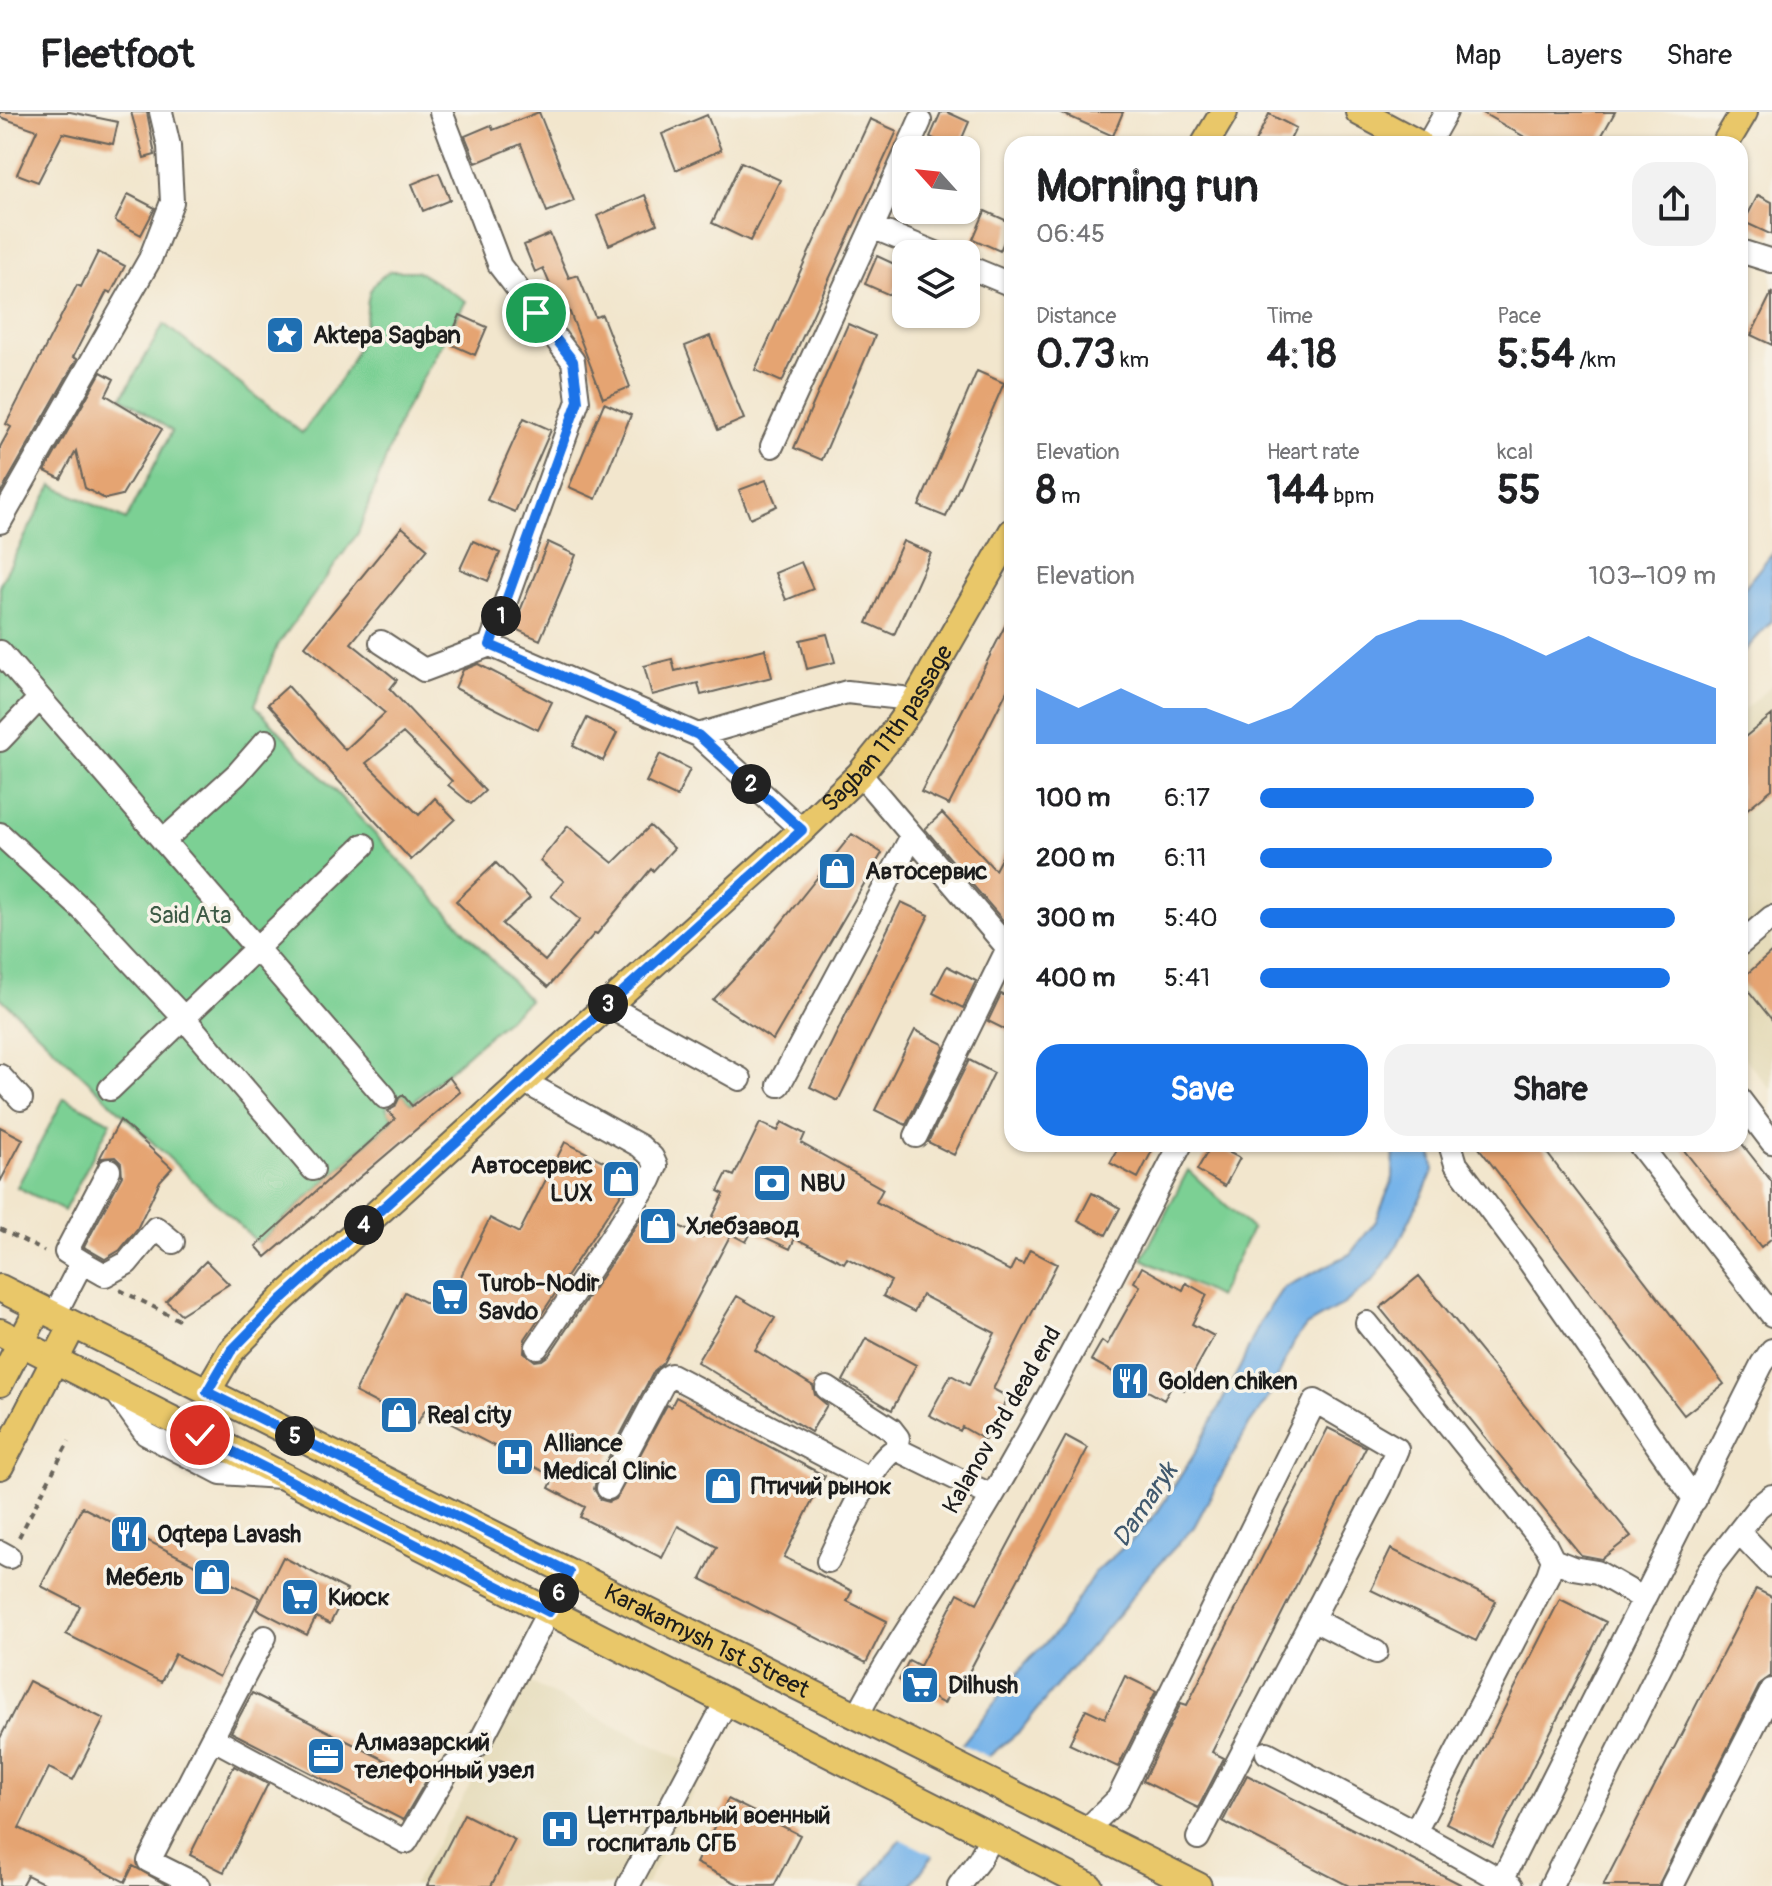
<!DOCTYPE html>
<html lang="en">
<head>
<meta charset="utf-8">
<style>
  body { margin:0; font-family:Pangolin,sans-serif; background:#f2f2f2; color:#202124; height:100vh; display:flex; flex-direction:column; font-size:30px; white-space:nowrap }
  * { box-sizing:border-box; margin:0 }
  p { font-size:26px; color:#757577 }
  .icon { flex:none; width:44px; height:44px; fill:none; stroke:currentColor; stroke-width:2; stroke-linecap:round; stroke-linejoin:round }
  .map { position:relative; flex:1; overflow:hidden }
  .details { position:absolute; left:1004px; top:24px; width:744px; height:1016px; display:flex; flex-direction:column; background:#fff; border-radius:24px; box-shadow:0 2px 6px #0004 }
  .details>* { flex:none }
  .needle { width:52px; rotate:297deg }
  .tools { position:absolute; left:892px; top:24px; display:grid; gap:16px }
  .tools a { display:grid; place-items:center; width:88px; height:88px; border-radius:16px; background:#fff; box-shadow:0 2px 6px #0004; font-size:40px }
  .pin { position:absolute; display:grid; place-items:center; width:68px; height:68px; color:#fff; margin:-34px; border:4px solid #fff; border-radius:50%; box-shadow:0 2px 8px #0007 }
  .km { position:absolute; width:40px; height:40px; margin:-20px; border-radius:50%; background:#222; color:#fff; font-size:22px; line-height:40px; text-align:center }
  .round { display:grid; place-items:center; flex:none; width:84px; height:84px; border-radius:24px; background:#f2f2f2 }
  .headline { display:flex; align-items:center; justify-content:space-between; height:136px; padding:0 32px }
  h1 { font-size:44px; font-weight:700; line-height:60px }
  .metrics { display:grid; grid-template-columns:repeat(3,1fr); gap:12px; height:136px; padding:8px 32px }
  .metrics div { display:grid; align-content:center }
  .metrics b { font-size:40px; font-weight:700 }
  .metrics small { font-size:22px; font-weight:400 }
  .metrics p { font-size:22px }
  .chart { height:224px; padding:16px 32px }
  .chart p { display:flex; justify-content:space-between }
  .chart svg { width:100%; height:144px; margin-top:8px; fill:#1a73e8; opacity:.7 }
  .button { display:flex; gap:16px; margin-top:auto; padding:16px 32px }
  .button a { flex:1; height:92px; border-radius:24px; background:#1a73e8; color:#fff; font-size:32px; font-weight:700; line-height:92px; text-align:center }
  .button a+a { background:#f2f2f2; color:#202124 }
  ul { padding:0 32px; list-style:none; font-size:26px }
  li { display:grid; grid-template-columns:128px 96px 1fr; align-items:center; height:60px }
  li i { height:20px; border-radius:10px; background:#1a73e8 }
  header { display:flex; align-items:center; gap:48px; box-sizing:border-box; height:112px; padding:0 40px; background:#fff; border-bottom:2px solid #e0e0e0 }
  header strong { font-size:38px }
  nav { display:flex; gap:44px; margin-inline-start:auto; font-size:28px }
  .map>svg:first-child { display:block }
</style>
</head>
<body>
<header>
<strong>Fleetfoot</strong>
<nav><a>Map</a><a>Layers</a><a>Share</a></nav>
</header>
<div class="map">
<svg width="1772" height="1774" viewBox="0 0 1772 1774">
  <rect width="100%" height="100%" fill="#f7f3e8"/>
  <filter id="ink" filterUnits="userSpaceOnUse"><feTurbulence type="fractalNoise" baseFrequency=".0125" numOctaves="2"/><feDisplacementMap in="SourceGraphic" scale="16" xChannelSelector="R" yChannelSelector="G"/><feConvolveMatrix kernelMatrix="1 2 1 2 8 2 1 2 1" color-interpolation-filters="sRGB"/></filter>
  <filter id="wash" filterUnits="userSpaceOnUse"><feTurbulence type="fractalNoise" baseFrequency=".006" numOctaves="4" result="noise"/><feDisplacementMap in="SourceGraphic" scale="32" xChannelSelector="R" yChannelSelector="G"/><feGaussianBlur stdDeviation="1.8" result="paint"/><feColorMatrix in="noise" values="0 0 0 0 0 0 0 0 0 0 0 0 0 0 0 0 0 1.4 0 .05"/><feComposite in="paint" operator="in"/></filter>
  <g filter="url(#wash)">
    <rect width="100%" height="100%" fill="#f2e6cd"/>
    <path fill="#e5dbba" d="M1772,573v406l-32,-38v-340z
      M529,1570l175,89 -59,115h-233z"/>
    <path fill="#7bd094" stroke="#4c7658" stroke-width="2" d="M390,159h27l49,30 -64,114 -44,118 -81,113 -22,59 274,295 -118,104 -8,-9 -17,12 7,12 -135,124 -258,-246v-413l52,-99 74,35 46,-89 -50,-34 42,-73 138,109c22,-31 47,-60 60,-97 11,-29 -5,-45 28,-65z
      M64,986l47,24 -47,89 -47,-24z
      M1188,1058l64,59 -34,68 -76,-38z"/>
    <path fill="#77b4e9" stroke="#4a6882" stroke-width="2" d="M1772,441v68l-32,35v-63z
      M1394,1032h37l3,26 -37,76 -24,35 -29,23 -38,22 -12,16 -27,58 -18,25 -55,102 -49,52 -22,30 -71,82 -32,40 -32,26 -55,98 -22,31h-48l38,-47 61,-95 65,-82 31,-32 37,-58 39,-34 24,-27 37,-58 46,-88 19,-43 23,-34 67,-34 26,-33 17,-43z"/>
    <path fill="#f2e6cd" d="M958,1630l35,17 -56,98 -40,-20z"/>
    <g id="blocks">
      <path fill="#e5a472" d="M0,0h70l48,10 -5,22 -50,-11 -25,49 -21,-8 20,-44 -37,-13z
        M131,0h16l8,43 -11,3z
        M539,0l35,89 -27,11 -26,-68 -45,19 -11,-27 26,-11 2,5z
        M941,0h6l22,10 -12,28 -27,-13z
        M1059,0h64l-10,24z
        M1481,0h134l-18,32h-60z
        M1269,2l27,14 -8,16h-34z
        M707,3l14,35 -45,20 -14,-36z
        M870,7l27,12 -115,251 -27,-12z
        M741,50l39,18 -30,61 -38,-18z
        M439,61l11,27 -27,11 -11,-27z
        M128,82l27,14 -14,27 -26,-14z
        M645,83l12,29 -48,21 -12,-29z
        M1758,83l14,7v33l-28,-13z
        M985,99l27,12 -12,28 -27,-12z
        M550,122l19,44 9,-3 17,42 7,-2 28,72 -27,11 -34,-88 -7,3 -19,-45 -8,4 -11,-27z
        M98,140l27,14 -14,27 -4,-2 -34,66 4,2 -77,135v-47l11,-20 -5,-3 71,-139 4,2z
        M877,144l28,13 -13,27 -27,-12z
        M1772,180v53l-21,-10z
        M460,203l27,12 -12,28 -27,-12z
        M848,212l27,12 -53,124 -28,-12z
        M710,224l34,83 -26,11 -33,-84z
        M977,259l27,12 -58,134 -27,-11z
        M101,260l13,7 -8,16 56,34 -40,66 -17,4 -20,-11 -9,-37 -15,28 -16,-8z
        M604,291l27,12 -35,84 -27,-12z
        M524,306l27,12 -36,82 -28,-12z
        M766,368l11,26 -27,12 -11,-28z
        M402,415l26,22 -77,94 46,37 -7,9 95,102 -14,13 -23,-19 4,-4 -49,-48 -37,30 53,52 16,-17 20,21 -44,41 -143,-156 20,-18 57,64 40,-37 -80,-67z
        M473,429l27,12 -12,28 -28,-12z
        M903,429l28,12 -37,82 -27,-12z
        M548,430l28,13 -36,85 -27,-12z
        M801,450l12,27 -27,11 -11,-27z
        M1012,500v69l-63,124 -28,-13z
        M827,522l8,28 -28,7 -7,-29z
        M765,537l7,28 -71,18 -3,-12 -46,12 -8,-29 28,-7 3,12z
        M478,552l74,38 -14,28 -83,-42 8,-18z
        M1772,603v74l-32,26v-74z
        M587,606l30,15 -14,28 -30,-15z
        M660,642l30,15 -13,28 -31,-15z
        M942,701l53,57 17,-32v93l-87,-102z
        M568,714l45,37 37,-37 24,22 -21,23 -2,-2 -54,65 -2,-1 -47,54 -52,-45 -40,-41 40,-38 34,35 -28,26 43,37 35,-41 -29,-24 13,-15 -24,-20z
        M852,722l30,19 -109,187 -60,-40 40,-42z
        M901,790l28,13 -91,186 -28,-14z
        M1772,840v68l-32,-40z
        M947,854l29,15 -13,27 -30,-15z
        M1001,882l11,5v34l-24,-12z
        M915,918l28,14 1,4 -38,77 -31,-15z
        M969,948l25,13 -40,82 -26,-13z
        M449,965l11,15 -194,165 -10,-11 139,-127 -7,-8 7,-4 4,-9 4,-3 9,11z
        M120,1008l52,48 -12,13 -23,48 -17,21 -15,9 -21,-12 38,-71 -1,-13 -6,-6 -13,1 -5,5z
        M782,1010l23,12 -4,9 82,46 -7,13 134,69 5,-10 8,3 7,-14 27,14 -64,125 15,8 -23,43 -23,-13 -2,4 -31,-16 22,-40 18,10 26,-52 -73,-38 -8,17 -31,-16 8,-15 -44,-23 -3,5 -49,-25 -5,11 -38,-18 -6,11 -15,-8 -68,129 -9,8 -58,110 -2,8 7,11 8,2 7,-3 51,-94 4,2 5,-10 149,79 -41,81 68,34 -5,10 40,20 -21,42 -165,-84 16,-32 -39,-21 -16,32 -82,-41 5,-10 -36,-19 5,-11 -129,-67 -8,14 -62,-32 50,-100 38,20 47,-94 29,15 46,-91 68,34 -108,163 -1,13 11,9 7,-1 7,-5 98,-146 55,29 22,-44 -6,-3 9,-18 7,3 26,-53 18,8z
        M0,1015l23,12 -23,43z
        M1120,1032h19l13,7 -14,27 -28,-15z
        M1212,1032l28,14 -15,28 -28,-16z
        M1476,1032h64l184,240 -40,31z
        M1679,1032h63l30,38v56l-11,9z
        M1092,1081l28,15 -14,27 -28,-15z
        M206,1149l23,23 -48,30 -15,-13z
        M1142,1155l41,23 3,-7 21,12 -15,29 22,12 -30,54 -11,-6 -9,16 -73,-40 11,-19 5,4 33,-59 -6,-4z
        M1419,1164l212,260 -29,23 -21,-4 -201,-247z
        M737,1184l38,22 -20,32 58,36 2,9 12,10 -16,27 -114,-70z
        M866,1226l50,27 -24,45 -49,-29z
        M1328,1316l38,19 -154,305 12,6 -26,50 -55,-27 38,-78 6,2z
        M1066,1324l22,12 -126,237 -7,-4 -11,23 -45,-24 10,-20 11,6 38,-73 19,10z
        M82,1395l178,91 -41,79 -44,-23 -14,28 -95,-48 14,-28 -39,-20z
        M1391,1437l105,52 -20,40 -105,-51z
        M283,1445l64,33 -17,34 -14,-7 -9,18 -50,-26z
        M1756,1477l16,8 -1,79 -11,8 -102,202h-55z
        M1560,1487l46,23 -113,224 -47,-23z
        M1125,1564l31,15 -38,76 -49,-23 17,-35 19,9z
        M29,1569l75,38 -31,61 -24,-12 -30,60 106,54 8,-16 35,20h-119l-22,-11 -6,11h-21v-148z
        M252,1581l174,88 -23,39 -172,-88z
        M234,1654l34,18 -44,88 -34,-17z
        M1247,1663l217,111h-115l-119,-61 -7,-4z
        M728,1687l72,36 -26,51h-32l-46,-23z
        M464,1702l51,26 -24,46h-64z"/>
    </g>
  </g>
  <g filter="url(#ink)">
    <use href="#blocks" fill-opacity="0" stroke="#67635a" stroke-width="2"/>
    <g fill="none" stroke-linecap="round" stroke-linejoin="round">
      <g stroke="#67635a" stroke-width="26">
        <path id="minor" d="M441,0l59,154 73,95 5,40 -88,244
          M1428,32l18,-32
          M907,38l13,-29
          M872,115l66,27
          M1740,139l32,10
          M966,154l46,19
          M772,334l134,-293
          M0,410l150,-263 22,-57 -3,-56 -8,-34
          M381,530l43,28 66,-25 208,90 149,-43 55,6 12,5
          M0,540l385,445
          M698,623l104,95
          M0,628l39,-41
          M860,662l152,179
          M0,722l85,78 99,106 129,151
          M163,729l74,-67 29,-33
          M1740,832l32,-27
          M606,893l134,74
          M0,964l21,23
          M523,969l117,65 12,11 4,9 -6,14 -113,167
          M779,973l133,-249
          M110,977l254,-244
          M1740,988l32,42
          M916,1024l92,-188
          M1450,1032l6,20 75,100 164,236
          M1639,1032l133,171
          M82,1150l23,13 22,-12 29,-35 17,14
          M54,1204l28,-54 -16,-10 43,-82
          M1367,1211l179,223 7,14
          M827,1276l64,41 7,9 -2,11
          M116,1280l30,42 75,39 59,4
          M608,1376l58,-110 5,-3 198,104
          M1739,1420l33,34
          M0,1440l9,5
          M828,1449c13,-26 44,-100 68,-112l96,47
          M1312,1507l64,33
          M857,1604c41,-78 93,-148 137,-223 66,-114 126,-232 187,-349
          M212,1626l53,-101
          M1267,1641l148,79
          M1086,1718l32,-31 197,-398 82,48 -16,38 -183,351
          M199,1774l-50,-25 63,-123 194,104 41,-70 32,-28 90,-172
          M628,1774l98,-184
          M959,1774l20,-26 12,-23
          M1499,1774l263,-522 10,-14
          M1512,1774l-97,-54 133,-257 5,-15 20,8 24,4 47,27
          M1551,1774l158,-316 49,-63 14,-11
          M1672,1774l100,-196"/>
      </g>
      <g stroke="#67635a" stroke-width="30">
        <g id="major">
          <path d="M1359,0l60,32"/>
          <path d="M1205,32l19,-32"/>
          <path d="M1725,32l19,-32"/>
          <path id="s1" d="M0,1176l1198,598"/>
          <path d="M0,1220l1089,554"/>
          <path d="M0,1271l39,-75"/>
          <path id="s2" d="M207,1280l24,-41 51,-52 520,-469 58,-56 30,-37 24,-34 98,-171"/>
          <path d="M0,1354l73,-141"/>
        </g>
      </g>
      <path stroke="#67635a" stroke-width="4" stroke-dasharray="6 6" stroke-linecap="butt" d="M0,1117l44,22
        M120,1178l61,31
        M19,1425l50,-96"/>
      <use href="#minor" stroke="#fff" stroke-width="22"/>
      <use href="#major" stroke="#e9c769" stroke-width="26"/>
    </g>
  </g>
  <g fill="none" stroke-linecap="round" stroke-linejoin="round" filter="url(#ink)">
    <g stroke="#fff" stroke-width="16">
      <path id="route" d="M200,1323l349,177 20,-40 -362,-180 24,-41 51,-52 520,-469 -104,-95 -208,-90 88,-244 -5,-40 -37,-48"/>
    </g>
    <use href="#route" stroke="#1a73e8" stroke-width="10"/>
  </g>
  <defs>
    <g id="sight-square" transform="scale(2)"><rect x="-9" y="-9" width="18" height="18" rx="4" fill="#1f6fb2" stroke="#f7f3e8"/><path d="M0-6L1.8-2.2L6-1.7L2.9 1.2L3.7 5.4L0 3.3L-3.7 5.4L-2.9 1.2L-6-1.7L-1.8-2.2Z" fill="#fff"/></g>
    <g id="shop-square" transform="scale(2)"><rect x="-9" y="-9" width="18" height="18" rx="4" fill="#1f6fb2" stroke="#f7f3e8"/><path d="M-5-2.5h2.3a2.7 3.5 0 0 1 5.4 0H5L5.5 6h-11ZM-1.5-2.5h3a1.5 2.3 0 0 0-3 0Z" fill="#fff"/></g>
    <g id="bank-square" transform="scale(2)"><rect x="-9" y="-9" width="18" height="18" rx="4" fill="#1f6fb2" stroke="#f7f3e8"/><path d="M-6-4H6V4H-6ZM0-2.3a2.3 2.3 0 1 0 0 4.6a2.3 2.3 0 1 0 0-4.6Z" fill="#fff"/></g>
    <g id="supermarket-square" transform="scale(2)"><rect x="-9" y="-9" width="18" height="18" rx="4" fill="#1f6fb2" stroke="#f7f3e8"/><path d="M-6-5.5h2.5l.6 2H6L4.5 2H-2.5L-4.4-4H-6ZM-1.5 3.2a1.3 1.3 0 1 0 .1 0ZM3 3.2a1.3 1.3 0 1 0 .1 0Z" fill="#fff"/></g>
    <g id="restaurant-square" transform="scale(2)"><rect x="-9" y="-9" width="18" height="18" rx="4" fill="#1f6fb2" stroke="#f7f3e8"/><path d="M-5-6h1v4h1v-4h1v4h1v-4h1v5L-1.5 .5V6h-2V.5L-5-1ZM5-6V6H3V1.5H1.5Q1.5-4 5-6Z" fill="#fff"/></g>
    <g id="hospital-square" transform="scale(2)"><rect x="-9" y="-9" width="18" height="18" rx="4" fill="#1f6fb2" stroke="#f7f3e8"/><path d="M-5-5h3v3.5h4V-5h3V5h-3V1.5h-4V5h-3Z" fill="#fff"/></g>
    <g id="office-square" transform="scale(2)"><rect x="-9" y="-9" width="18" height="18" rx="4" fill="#1f6fb2" stroke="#f7f3e8"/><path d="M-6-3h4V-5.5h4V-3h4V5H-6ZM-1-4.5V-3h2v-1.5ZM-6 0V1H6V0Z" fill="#fff"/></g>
  </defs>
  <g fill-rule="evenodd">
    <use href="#sight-square" x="285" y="223"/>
    <use href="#shop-square" x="837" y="759"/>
    <use href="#shop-square" x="621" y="1067"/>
    <use href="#bank-square" x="772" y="1071"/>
    <use href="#shop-square" x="658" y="1114"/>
    <use href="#supermarket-square" x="450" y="1185"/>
    <use href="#restaurant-square" x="1130" y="1269"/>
    <use href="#shop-square" x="399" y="1303"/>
    <use href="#hospital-square" x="515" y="1345"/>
    <use href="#shop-square" x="723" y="1374"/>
    <use href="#restaurant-square" x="129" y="1422"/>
    <use href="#shop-square" x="212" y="1465"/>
    <use href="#supermarket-square" x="300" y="1485"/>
    <use href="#supermarket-square" x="920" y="1573"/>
    <use href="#office-square" x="326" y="1644"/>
    <use href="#hospital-square" x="560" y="1717"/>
  </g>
  <g text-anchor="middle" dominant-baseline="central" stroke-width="7" stroke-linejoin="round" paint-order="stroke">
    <g font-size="24" font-weight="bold" fill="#1c1c1c" stroke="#f7f3e8" text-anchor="start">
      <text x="313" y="223">Aktepa Sagban</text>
      <text x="865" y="759">Автосервис</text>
      <text x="593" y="1053" text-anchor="end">Автосервис<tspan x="593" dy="28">LUX</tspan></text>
      <text x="800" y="1071">NBU</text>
      <text x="686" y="1114">Хлебзавод</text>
      <text x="478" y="1171">Turob-Nodir<tspan x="478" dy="28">Savdo</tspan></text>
      <text x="1158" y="1269">Golden chiken</text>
      <text x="427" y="1303">Real city</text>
      <text x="543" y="1331">Alliance<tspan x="543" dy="28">Medical Clinic</tspan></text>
      <text x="751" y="1374">Птичий рынок</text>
      <text x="157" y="1422">Oqtepa Lavash</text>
      <text x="184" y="1465" text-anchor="end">Мебель</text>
      <text x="328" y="1485">Киоск</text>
      <text x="948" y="1573">Dilhush</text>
      <text x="354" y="1630">Алмазарский<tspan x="354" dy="28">телефонный узел</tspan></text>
      <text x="588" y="1703">Цетнтральный военный<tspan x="588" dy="28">госпиталь СГБ</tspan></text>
    </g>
    <g font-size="24" fill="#1c1c1c" stroke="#f7f3e8">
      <text stroke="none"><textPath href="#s2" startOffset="954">Sagban 11th passage</textPath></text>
      <text transform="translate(1002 1308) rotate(-60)">Kalanov 3rd dead end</text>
      <text stroke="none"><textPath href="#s1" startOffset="790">Karakamysh 1st Street</textPath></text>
    </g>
    <g font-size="24" fill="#3d5b46" stroke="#f7f3e8">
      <text x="190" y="803">Said Ata</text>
    </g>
    <g font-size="26" font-style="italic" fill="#40596e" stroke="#f7f3e8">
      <text transform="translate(1145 1393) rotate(-56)">Damaryk</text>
    </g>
  </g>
</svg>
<div class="tools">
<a><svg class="needle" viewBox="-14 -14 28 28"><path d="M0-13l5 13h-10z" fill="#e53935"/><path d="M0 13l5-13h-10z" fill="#757577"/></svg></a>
<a><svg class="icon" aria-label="layers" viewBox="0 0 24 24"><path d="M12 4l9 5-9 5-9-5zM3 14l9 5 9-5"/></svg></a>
</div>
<div class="pin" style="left:536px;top:201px;background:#1e9e55"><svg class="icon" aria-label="arrive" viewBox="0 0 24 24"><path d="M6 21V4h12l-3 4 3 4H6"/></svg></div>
<div class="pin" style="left:200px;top:1323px;background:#d93025"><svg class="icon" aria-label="check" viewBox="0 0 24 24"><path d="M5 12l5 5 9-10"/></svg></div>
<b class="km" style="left:501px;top:504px">1</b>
<b class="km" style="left:751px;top:672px">2</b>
<b class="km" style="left:608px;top:892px">3</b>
<b class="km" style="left:364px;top:1113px">4</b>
<b class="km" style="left:295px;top:1324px">5</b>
<b class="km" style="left:559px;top:1481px">6</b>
<section class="details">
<div class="headline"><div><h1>Morning run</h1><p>06:45</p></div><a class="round"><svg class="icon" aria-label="share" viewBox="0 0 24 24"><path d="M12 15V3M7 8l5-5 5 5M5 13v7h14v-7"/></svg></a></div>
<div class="metrics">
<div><p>Distance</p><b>0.73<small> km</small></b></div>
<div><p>Time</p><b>4:18</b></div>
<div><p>Pace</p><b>5:54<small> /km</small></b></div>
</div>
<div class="metrics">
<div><p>Elevation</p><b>8<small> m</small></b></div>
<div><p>Heart rate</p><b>144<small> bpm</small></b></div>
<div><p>kcal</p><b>55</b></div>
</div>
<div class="chart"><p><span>Elevation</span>103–109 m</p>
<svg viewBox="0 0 160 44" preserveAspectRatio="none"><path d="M0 44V27L10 33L20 27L30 33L40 33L50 38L60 33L70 22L80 11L90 6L100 6L110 11L120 17L130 11L140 17L150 22L160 27V44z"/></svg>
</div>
<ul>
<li><b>100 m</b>6:17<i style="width:60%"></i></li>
<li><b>200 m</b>6:11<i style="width:64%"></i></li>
<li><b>300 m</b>5:40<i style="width:91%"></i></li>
<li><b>400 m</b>5:41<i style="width:90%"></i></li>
</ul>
<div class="button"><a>Save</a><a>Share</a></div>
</section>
</div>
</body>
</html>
